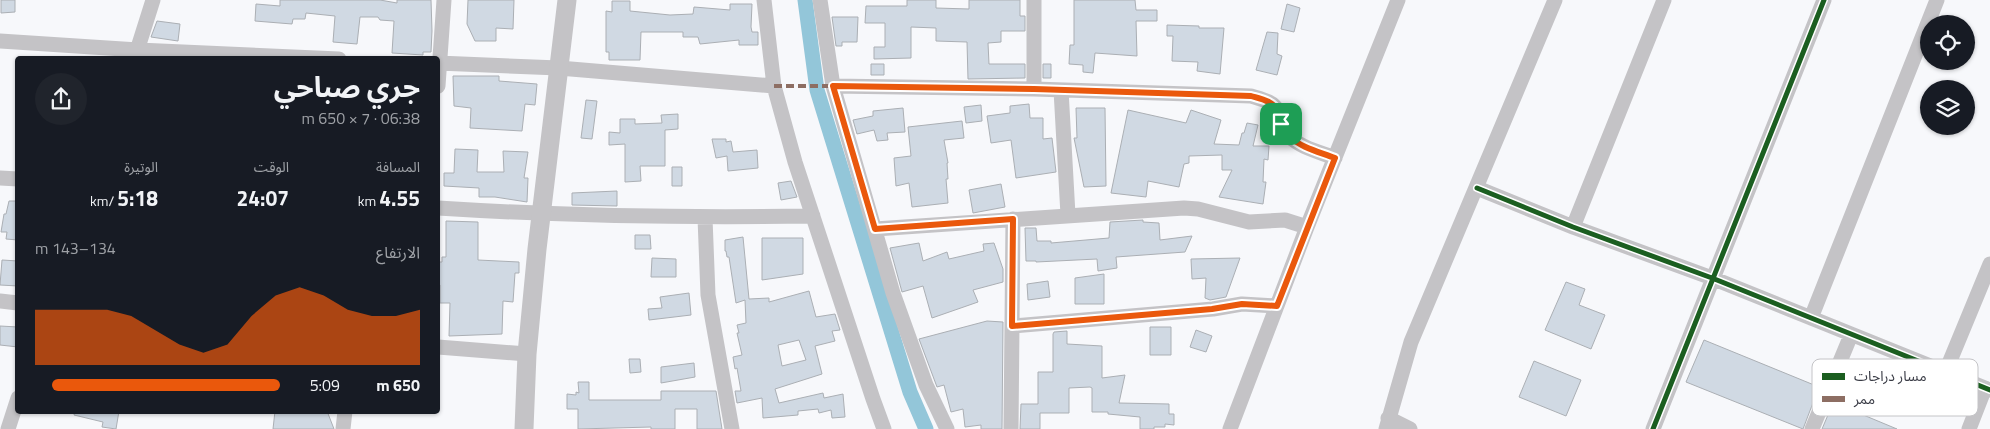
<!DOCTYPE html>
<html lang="ar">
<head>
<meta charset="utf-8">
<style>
  body { margin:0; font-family:"Titillium Web","Noto Sans Arabic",sans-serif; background:#20242c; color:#f1f3f6; direction:rtl; height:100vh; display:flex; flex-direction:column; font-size:19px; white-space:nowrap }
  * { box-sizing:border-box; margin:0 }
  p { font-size:16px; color:#9ea1a6 }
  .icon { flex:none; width:28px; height:28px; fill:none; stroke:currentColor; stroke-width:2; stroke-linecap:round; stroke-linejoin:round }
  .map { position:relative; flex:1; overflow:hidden; direction:ltr }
  .side { position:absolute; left:15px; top:56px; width:425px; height:358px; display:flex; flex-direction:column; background:#171b24; border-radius:5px; box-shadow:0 1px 4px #0004; direction:rtl }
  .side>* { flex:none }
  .fabs { position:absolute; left:1920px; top:15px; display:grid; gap:10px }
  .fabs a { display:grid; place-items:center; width:55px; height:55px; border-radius:50%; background:#171b24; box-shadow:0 1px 4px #0004; font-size:25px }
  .pin { position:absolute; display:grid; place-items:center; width:42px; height:42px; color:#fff; margin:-21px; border-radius:10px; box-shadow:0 2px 8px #0006 }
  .round { display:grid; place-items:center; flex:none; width:52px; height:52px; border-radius:26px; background:#20242c }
  .head { display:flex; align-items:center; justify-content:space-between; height:85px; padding:0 20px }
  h1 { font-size:28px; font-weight:700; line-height:38px }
  .figures { display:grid; grid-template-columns:repeat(3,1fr); gap:8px; height:85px; padding:5px 20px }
  .figures div { display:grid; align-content:center }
  .figures b { font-size:21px; font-weight:700 }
  .figures small { font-size:14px; font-weight:400 }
  .figures p { font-size:14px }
  .chart { height:140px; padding:10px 20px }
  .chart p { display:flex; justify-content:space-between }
  .chart svg { width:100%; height:90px; margin-top:5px; fill:#ea580c; opacity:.7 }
  ul { padding:0 20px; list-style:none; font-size:16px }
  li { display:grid; grid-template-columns:80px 60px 1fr; align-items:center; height:38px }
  li i { height:12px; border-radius:6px; background:#ea580c }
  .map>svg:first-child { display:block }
</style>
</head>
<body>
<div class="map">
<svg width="1990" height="429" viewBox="0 0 1990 429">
  <rect width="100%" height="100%" fill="#f7f8fb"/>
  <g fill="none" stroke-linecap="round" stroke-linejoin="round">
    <path stroke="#93c6d9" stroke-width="15" d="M805,0l12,90 93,302 16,37"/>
  </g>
  <path fill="#d0d9e3" stroke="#abafb4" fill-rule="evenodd" d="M1,0h14v12l-14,1z
    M280,0h100l17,3v-3h34l1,31 -1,21h-8v3l-31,-2 2,-32 -14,-1 -2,-3h-18l-3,27 -24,-2 2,-26 -29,-3 -1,6h-12l-1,5 -37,-3 1,-17 24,2z
    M468,0h46l-1,29 -17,-1v13h-21l-8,-17z
    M907,0h29v8l33,1v-9h51v16h5v15h-24v11l-13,1 1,21h36v14l-57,1 -1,-37 -31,-1v-13l-25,-1v31l-37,1v-12h11v-24h-20l1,-17h41z
    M1074,0h61l1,10h21v11h-21l1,35 -42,-3 -2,20 -10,-1v-7l-14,-1 1,-19h4z
    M612,1h18v10l40,4 23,-1 1,-7 36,3v-6h22l-1,23 1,5h6v13h-19v-5l-39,4 -2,-7h-15v-5h-42l-1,28h-31v-8h-3v-41l6,1z
    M1287,4l13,4 -6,24 -13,-3z
    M832,17h26l-1,25h-15v4h-6z
    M157,21l23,3 -2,17 -27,-4z
    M1167,25l32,1v2h25l-4,46 -23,-3 1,-9 -26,-1 1,-25h-6z
    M1267,32l11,1 -1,21 5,2 -5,19 -21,-5z
    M871,64h13v11h-13z
    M1043,64h8v14h-8z
    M453,76h46v5l38,3 -2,21 -10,-1 -3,27 -52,-3 1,-20 -17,-2z
    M586,100l11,1 -5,38 -11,-1z
    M1029,104l1,14h13v21l9,-1 4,34 -40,6 -5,-38 -20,3 -4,-27 23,-3v-7z
    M981,105l1,16 -16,2 -2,-16z
    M903,108l2,24 -18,1 1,7 -11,1 -3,-11 -17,4 -4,-14 20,-4v-5z
    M1076,108h29l1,78 -22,1 -10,-49h3z
    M1128,110l58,13 5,-13 30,10 -7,24 25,1 3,-12h2l3,-10 11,2 -5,21h16l-1,14 -4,-1 -1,23h3l-3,22 -44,-7 13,-27h-10v-15l-33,1v7l-5,1 -5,23 -31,-6 -2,16 -35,-4z
    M678,114v15l-13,1v36h-25l1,15 -16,1v-38l-16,1v-13l11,1v-14h15v5l27,-1 -1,-8z
    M962,121l2,17 -20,2 4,23h-1l1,16h-2l2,24 -36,4 -3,-24 -13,3 -2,-28 17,-2 -3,-29z
    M712,139h14v3l5,-1 2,11 24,-2 1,18 -30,3 -1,-15 -11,2z
    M455,149l23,1 -1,22h27l-1,-21 25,1 -4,26h4l-1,24 -32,-5h-16v-9l-35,-2v-13h10z
    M672,167h10v19h-10z
    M791,181l6,16 -16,3 -3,-17z
    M1001,184l4,23 -32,6 -4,-23z
    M617,191v15l-45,-1v-12z
    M9,201h9v39l-12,-1 1,-7h-6l3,-18h2z
    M1143,220v2l16,1 1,17 32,-4 -7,16 -69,5 1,11 -19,3 -1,-12 -61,3v-1h-10l-1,-33h11l1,13h14v2l58,-5 1,-16z
    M446,221l32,1v38l41,2v11h-4l-2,29 -10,-1 -1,33 -53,2 1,-33h-10v-18h-2v-23h4v-5h4z
    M635,235h15l1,14h-16z
    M743,237l6,62 20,-1v4l40,-11 7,26 19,-3 5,16 -8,1 3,10 -20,5 7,28 -47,15 4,14 44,-10 1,5 19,-4 2,23 -13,1 -1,-8 -12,3 -1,-4 -20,2v4l-35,3 -1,-20 -25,5 -2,-12h6l-4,-23 -2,1 -2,-12 9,-2 -5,-22h2l-2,-8 9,-2 -1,-23 -9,3 -7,-46h-2l-1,-6h-1v-11zM799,340l7,20 -24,6 -4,-21z
    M762,238h41v36l-41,6z
    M919,243l4,18 24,-9 2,7 35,-8 -1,-7 11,-1 9,26v13l-30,8 5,12 -46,16 -9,-32 -21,6 -12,-44z
    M652,258l24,1v18h-25z
    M1240,258l-14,39 -16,3 -5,-2 1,-20 -14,1 -1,-20z
    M2,260l16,1v25l-18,-1z
    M1104,274v30h-29v-26z
    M1048,281l2,16 -22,3 -1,-16z
    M1566,282l19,7 -6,16 26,10 -14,34 -46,-19z
    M689,293l2,22 -42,5 -1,-11 14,-1 -2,-11z
    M987,321l16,1 -1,107h-21v-4l-16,2 -2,-18 -12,3 -7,-27 -7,2 -18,-48z
    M0,326l18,1v20l-18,-2z
    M1150,327h21v28h-21z
    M1196,330l16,6 -6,16 -16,-5z
    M1067,331v13l35,2v32l23,-3 -6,28 50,1v10h5v11l-9,-1v3h-11v2h-14v-12l-32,-3v-2h-16v-24l-2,-1 -21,1v25h-29v16h-20l1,-25h17v-32h15v-38l1,-2z
    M1704,340l115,47 -16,42 -117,-47z
    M629,359h11l1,13 -11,1z
    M1534,361l47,19 -15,36 -47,-19z
    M694,363l1,14 -34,6v-16z
    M578,382h11v18h72v-9h55l6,38h-25v-20h-22v20h-24v-2l-73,2v-20h-11v-15l9,1v-3l3,1z
    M1836,396l28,12 -3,6 36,15h-75z
    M75,411h44l-3,18 -14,-2 1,-5 -29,-7z
    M275,411h52l7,18h-61z"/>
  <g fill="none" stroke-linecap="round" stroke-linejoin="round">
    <path stroke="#c4c3c6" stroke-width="15" d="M764,0l10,86 21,76 78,237 11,30
      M820,0l13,86 60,207 33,92 21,44
      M0,41l138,9 201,9
      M135,57l18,-57
      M438,63l121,5 215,18
      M438,86l6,-86
      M833,86l201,3 217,7c10,3 22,5 27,15 5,8 2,14 11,25 12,12 31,16 46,22
      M1034,89v-89
      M1061,90l7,125
      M0,178l18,1
      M1477,188l96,39 139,51 278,112
      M438,208c125,8 249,10 375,8
      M705,218l3,77 24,134
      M1573,227l91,-227
      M875,229l309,-21 14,1 51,13 36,-2 22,7
      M0,301l18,2
      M1811,318l126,-318
      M1012,326l201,-17 29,-5 35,2
      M438,347l89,7
      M1945,373l45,-109
      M1388,418l22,11
      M8,429l10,-31
      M343,429l2,-18
      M1011,429l2,-210
      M1230,429l77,-202 91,-227
      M1386,429l25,-87 144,-342
      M1653,429l171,-429
      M1812,429l39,-94
      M1969,429l16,-41"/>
    <path stroke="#c4c3c6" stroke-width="19" d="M524,429l3,-75 10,-105 30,-249"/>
    <path stroke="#8d6e63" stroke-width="4" stroke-dasharray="8 4" stroke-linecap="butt" d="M774,86h59"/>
    <g stroke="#fff" stroke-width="8">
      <path id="cycleway" d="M833,86l201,3 217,7c10,3 22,5 27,15 5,8 2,14 11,25 12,12 31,16 46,22
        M1477,188l96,39 139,51 278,112
        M1653,429l171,-429"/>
    </g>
    <use href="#cycleway" stroke="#1b5e20" stroke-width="5"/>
  </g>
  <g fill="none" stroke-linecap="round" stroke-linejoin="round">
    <g stroke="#fff" stroke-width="10">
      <path id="route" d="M833,86l201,3 217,7c10,3 22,5 27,15 5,8 2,14 11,25 12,12 31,16 46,22l-58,148 -35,-2 -30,5 -200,17 1,-107 -138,10z"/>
    </g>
    <use href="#route" stroke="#ea580c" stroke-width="6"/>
  </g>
  <rect x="1812" y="359" width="166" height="57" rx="8" fill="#fff" stroke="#c4c4c7" stroke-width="1"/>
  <rect x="1822" y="373" width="23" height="7" fill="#1b5e20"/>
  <rect x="1822" y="396" width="23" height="6" fill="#8d6e63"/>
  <g font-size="14" fill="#393b45">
    <text x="1854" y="381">مسار دراجات</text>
    <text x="1854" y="404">ممر</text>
  </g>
</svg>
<div class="fabs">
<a><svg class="icon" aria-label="locate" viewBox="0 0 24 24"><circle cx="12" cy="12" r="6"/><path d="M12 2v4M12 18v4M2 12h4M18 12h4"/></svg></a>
<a><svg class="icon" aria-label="layers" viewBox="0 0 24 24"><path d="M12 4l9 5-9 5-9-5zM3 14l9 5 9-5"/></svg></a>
</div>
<div class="pin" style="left:1281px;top:124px;background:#1e9e55"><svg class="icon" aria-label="arrive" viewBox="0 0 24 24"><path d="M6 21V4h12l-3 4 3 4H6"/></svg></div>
<section class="side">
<div class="head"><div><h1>جري صباحي</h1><p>06:38 · 7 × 650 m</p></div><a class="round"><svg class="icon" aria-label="share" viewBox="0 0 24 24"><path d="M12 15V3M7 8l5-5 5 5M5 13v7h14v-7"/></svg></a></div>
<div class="figures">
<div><p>المسافة</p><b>4.55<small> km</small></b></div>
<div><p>الوقت</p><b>24:07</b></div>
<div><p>الوتيرة</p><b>5:18<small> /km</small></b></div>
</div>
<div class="chart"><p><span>الارتفاع</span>134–143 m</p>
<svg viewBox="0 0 160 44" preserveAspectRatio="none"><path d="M0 44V17L10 17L20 17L30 17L40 20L50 27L60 34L70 38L80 34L90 20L100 10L110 6L120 10L130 17L140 20L150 20L160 17V44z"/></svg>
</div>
<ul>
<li><b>650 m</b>5:09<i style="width:93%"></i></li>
</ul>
</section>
</div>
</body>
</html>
